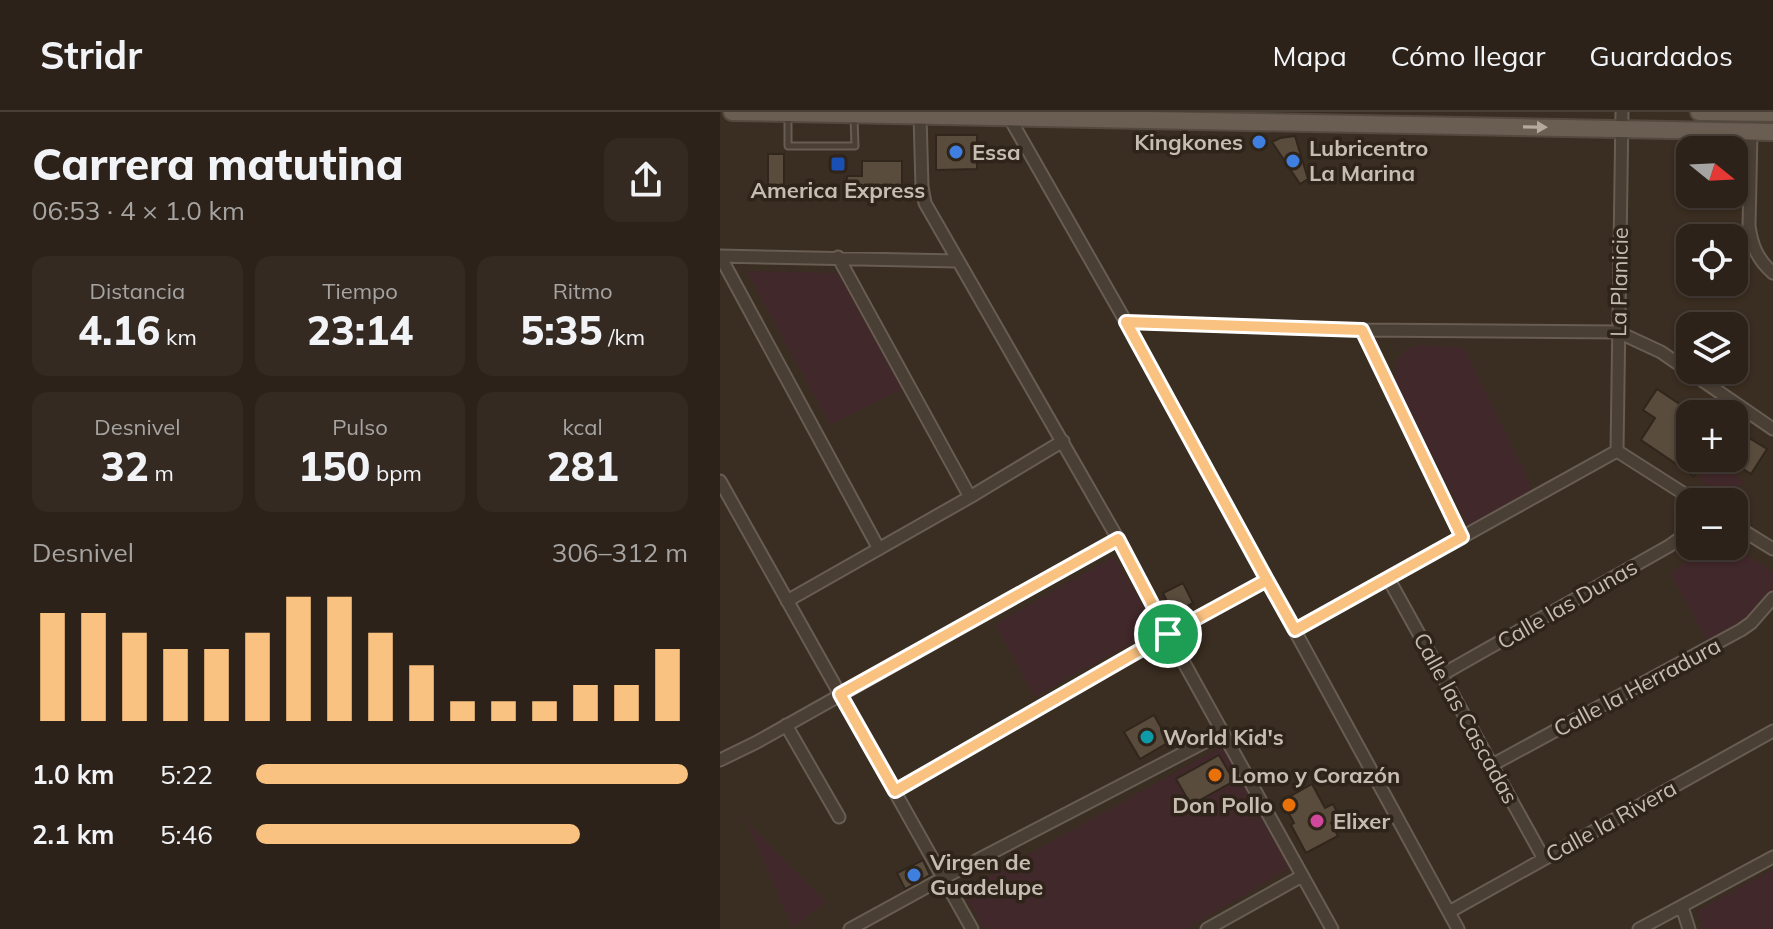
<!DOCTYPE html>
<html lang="es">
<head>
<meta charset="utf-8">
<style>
  body { margin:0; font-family:Mulish,sans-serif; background:#342a22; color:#f1f3f6; height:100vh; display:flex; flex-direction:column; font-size:30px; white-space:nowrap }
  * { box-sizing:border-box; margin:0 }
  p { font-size:26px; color:#a6a4a2 }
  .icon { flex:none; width:44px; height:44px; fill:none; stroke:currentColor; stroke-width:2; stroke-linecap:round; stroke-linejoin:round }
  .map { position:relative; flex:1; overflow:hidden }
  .drawer { display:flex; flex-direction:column; background:#2c2219; width:720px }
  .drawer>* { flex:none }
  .needle { width:52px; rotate:108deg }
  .buttons { position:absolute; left:956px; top:24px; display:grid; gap:16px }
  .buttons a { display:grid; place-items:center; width:72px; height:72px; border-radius:16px; background:#2c2219; box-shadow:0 2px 6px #0004,0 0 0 2px #483f38; font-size:40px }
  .pin { position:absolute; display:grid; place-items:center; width:68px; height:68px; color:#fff; margin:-34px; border:4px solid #fff; border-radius:50%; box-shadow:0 2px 8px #0007 }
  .round { display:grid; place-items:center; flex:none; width:84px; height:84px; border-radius:16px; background:#342a22 }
  .head { display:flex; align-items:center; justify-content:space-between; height:136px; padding:0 32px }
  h1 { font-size:44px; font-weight:800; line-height:60px }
  .figures { display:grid; grid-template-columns:repeat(3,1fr); gap:12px; height:136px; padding:8px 32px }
  .figures div { display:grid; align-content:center; border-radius:16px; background:#342a22; text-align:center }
  .figures b { font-size:40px; font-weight:800 }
  .figures small { font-size:22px; font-weight:400 }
  .figures p { font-size:22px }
  .chart { height:224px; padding:16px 32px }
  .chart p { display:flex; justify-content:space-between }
  .chart svg { width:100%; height:144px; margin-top:8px; stroke:#fac280; stroke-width:6 }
  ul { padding:0 32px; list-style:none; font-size:26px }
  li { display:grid; grid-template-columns:128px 96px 1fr; align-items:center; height:60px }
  li i { height:20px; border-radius:10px; background:#fac280 }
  header { display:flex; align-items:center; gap:48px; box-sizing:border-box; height:112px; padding:0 40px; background:#2c2219; border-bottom:2px solid #483f38 }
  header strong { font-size:38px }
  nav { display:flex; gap:44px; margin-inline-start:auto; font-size:28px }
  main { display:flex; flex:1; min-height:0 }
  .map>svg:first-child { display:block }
</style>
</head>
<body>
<header>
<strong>Stridr</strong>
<nav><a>Mapa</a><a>Cómo llegar</a><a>Guardados</a></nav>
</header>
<main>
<section class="drawer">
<div class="head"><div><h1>Carrera matutina</h1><p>06:53 · 4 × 1.0 km</p></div><a class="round"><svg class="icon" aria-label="share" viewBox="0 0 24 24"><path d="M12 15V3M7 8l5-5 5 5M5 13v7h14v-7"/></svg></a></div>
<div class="figures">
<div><p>Distancia</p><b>4.16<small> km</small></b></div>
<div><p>Tiempo</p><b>23:14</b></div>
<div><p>Ritmo</p><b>5:35<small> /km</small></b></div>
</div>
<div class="figures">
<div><p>Desnivel</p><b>32<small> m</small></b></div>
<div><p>Pulso</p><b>150<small> bpm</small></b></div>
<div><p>kcal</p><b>281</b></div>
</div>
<div class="chart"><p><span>Desnivel</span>306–312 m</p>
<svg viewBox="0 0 160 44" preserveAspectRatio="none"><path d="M5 44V11M15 44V11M25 44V17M35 44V22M45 44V22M55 44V17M65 44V6M75 44V6M85 44V17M95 44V27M105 44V38M115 44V38M125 44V38M135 44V33M145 44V33M155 44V22"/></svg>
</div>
<ul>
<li><b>1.0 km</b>5:22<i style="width:100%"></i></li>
<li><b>2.1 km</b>5:46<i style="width:75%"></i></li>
</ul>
</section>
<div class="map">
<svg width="1053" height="817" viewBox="0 0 1053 817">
  <rect width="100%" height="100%" fill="#3a2d21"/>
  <path fill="#41282a" d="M26,159l92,2 65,116 -73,36z
    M697,233l47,2 70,145 -65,36 -74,-147c-2,-18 4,-31 22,-36z
    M991,347l33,22 -14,20 -32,-22z
    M988,434h23l42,25v29l-62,49 -41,-76z
    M394,444l43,74 -123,67 -39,-73z
    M506,632l64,124 -103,61h-203l-22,-38z
    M25,708l81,82 -33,26z
    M1053,757v60h-70l-7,-18z"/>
  <path fill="#594c3d" stroke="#31261c" stroke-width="2" d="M216,23h41v34l-41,1z
    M575,24l13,43 -8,5 -28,-42 8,-4z
    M48,42h16v41h-16z
    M142,49h40v33l-56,-1 1,-17h15z
    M937,277l33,22v47h16l-12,18 -53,-36 14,-22 -12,-8z
    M1029,326l18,11 -16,25 -17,-11z
    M463,471l10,20 -20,11 -10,-21z
    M434,603l15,27 -29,17 -16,-27z
    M499,643l15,26 -43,24 -15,-26z
    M592,672l13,24 8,-4 7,14 -9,5 7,13 -32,17 -15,-28 3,-2 -12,-22z
    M203,748l7,15 -25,14 -8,-16z"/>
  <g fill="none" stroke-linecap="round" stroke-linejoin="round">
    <g stroke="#685d52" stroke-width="9">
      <path id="lane" d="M68,2v32h67l-1,-28"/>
    </g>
    <g stroke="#685d52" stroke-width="15">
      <path id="street" d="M289,1v4l117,205 332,607
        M200,3l2,72 3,16 193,336 50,95 164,295
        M1031,20l-2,94c3,20 8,33 24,47
        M0,144l159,293
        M0,144l237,5
        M118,145l132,240
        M406,210l236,8 256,2 43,20 112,77
        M642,218l100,207
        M897,339l5,-339
        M897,339l80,51
        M0,369l252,448
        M1014,413l39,24
        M668,466l156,281
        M67,489l183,-104 93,-56
        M575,518l322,-179
        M723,562l226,-128 21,-15
        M66,613l53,92
        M0,648l37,-18 361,-203
        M772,653l249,-135 10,-7 22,-25
        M175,679l273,-157 99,-54
        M962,795l7,22
        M729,800l324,-181
        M130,817l93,-51 279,-145
        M487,817l95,-53
        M919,817l134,-72"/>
    </g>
    <g stroke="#53493e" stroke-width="20">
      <path id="primary" d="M12,0l1041,20
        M979,0l74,1"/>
    </g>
    <use href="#lane" stroke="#4a3f34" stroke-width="5"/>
    <use href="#street" stroke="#4a3f34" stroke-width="11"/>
    <use href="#primary" stroke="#6a5e52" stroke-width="16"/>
  </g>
  <defs><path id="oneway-solid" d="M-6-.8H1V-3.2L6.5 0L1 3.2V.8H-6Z" transform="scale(2)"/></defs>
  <use fill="#b4a99c" href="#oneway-solid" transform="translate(815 15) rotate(1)"/>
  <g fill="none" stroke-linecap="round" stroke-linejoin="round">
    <g stroke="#fff" stroke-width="16">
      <path id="route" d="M448,522l-273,157 -55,-97 278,-155 50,95 99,-54 28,50 167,-93 -100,-207 -236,-8 141,258 -99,54"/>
    </g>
    <use href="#route" stroke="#fac280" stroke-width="10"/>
  </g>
  <g fill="#3f7fe0" stroke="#2f241a" stroke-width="3">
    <circle cx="539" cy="30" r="8"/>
    <circle cx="236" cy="40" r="8"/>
    <circle cx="573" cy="49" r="8"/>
    <circle cx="194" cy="763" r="8"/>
  </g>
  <rect fill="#1a4fb4" stroke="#2f241a" stroke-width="3" x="110" y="44" width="16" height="16" rx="4"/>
  <circle fill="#0f9aa8" stroke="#2f241a" stroke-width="3" cx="427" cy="625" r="8"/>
  <g fill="#e8710a" stroke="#2f241a" stroke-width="3">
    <circle cx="495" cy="663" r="8"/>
    <circle cx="569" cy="693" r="8"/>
  </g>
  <circle fill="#d1479c" stroke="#2f241a" stroke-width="3" cx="597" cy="709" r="8"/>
  <g text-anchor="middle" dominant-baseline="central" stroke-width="7" stroke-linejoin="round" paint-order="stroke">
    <g font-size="22" font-weight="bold" fill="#c6bcaf" stroke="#2f241a" text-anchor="start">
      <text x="523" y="30" text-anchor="end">Kingkones</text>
      <text x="589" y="36">Lubricentro<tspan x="589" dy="25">La Marina</tspan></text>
      <text x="252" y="40">Essa</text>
      <text x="118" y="78" text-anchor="middle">America Express</text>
      <text x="443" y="625">World Kid's</text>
      <text x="511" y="663">Lomo y Corazón</text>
      <text x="553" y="693" text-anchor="end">Don Pollo</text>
      <text x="613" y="709">Elixer</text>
      <text x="210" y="750">Virgen de<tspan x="210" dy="25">Guadelupe</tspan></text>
    </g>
    <g font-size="22" fill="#c6bcaf" stroke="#2f241a">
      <text transform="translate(899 170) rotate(-89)">La Planicie</text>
      <text transform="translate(847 492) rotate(-30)">Calle las Dunas</text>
      <text transform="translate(917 575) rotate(-28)">Calle la Herradura</text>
      <text transform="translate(746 606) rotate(61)">Calle las Cascadas</text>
      <text transform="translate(891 709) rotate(-29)">Calle la Rivera</text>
    </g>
  </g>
</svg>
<div class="buttons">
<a><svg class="needle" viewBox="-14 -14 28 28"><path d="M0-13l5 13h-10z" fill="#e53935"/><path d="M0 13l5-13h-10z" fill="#a6a4a2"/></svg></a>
<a><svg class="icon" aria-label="locate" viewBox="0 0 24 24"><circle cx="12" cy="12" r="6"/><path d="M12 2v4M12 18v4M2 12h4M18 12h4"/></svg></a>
<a><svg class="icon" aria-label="layers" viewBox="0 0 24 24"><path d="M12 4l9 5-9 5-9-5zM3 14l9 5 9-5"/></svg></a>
<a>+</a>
<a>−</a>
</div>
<div class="pin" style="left:448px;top:522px;background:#1e9e55"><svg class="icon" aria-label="arrive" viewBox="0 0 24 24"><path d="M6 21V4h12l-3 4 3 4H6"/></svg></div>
</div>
</main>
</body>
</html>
